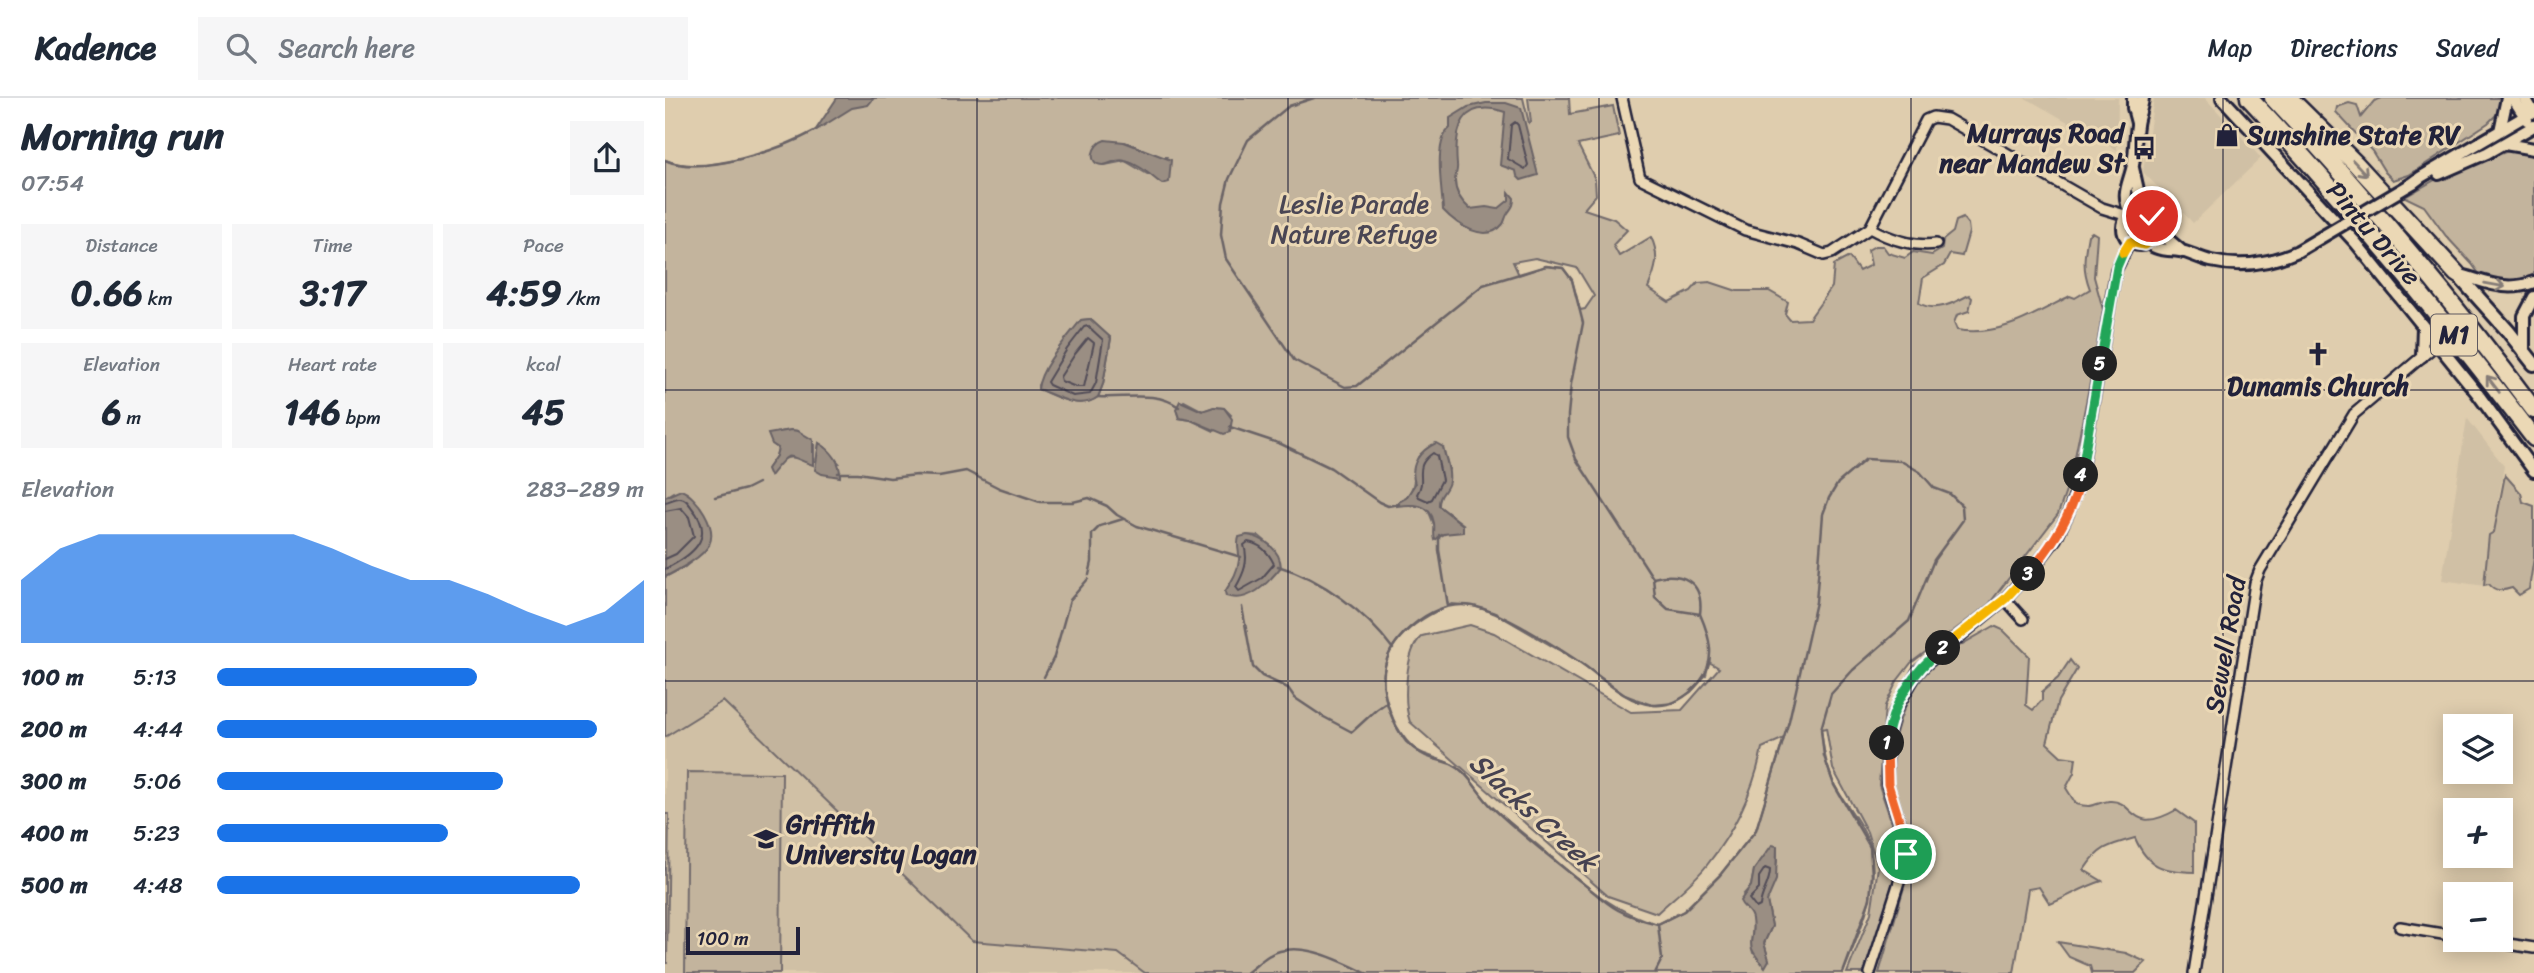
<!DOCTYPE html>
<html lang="en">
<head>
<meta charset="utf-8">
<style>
  body { margin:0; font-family:Sriracha,sans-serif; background:#f6f6f7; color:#1f2937; height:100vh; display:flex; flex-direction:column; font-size:26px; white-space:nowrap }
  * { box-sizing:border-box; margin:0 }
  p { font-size:23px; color:#747a83 }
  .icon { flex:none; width:38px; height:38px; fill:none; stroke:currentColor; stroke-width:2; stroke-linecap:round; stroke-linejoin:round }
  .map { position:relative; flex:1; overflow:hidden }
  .drawer { display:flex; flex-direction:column; background:#fff; width:665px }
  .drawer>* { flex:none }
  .controls { position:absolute; left:1778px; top:616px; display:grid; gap:14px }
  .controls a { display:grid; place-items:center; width:70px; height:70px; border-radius:0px; background:#fff; box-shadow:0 4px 18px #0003; font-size:35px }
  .scale { position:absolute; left:21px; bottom:18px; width:114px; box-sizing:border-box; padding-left:7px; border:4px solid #22223b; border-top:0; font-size:19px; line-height:24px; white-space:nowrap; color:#22223b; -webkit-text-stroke:5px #ebd8b5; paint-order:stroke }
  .pin { position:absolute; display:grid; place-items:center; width:60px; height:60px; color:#fff; margin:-30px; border:4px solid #fff; border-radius:50%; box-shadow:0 2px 7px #0007 }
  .km { position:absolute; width:35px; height:35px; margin:-18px; border-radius:50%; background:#222; color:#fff; font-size:19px; line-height:35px; text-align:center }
  .round { display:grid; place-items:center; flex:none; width:74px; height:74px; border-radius:0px; background:#f6f6f7 }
  .overview { display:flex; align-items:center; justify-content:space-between; height:119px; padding:0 21px }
  h1 { font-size:38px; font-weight:700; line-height:52px }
  .figures { display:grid; grid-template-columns:repeat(3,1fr); gap:10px; height:119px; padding:7px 21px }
  .figures div { display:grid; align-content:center; border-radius:0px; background:#f6f6f7; text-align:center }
  .figures b { font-size:35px; font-weight:700 }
  .figures small { font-size:19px; font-weight:400 }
  .figures p { font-size:19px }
  .chart { height:196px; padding:14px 21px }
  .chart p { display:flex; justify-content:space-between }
  .chart svg { width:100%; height:126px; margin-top:7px; fill:#1a73e8; opacity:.7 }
  ul { padding:0 21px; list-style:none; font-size:23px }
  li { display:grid; grid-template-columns:112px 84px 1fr; align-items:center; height:52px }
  li i { height:18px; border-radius:9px; background:#1a73e8 }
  header { display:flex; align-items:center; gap:42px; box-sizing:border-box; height:98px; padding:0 35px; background:#fff; border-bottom:2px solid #e0e1e3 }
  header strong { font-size:33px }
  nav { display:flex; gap:38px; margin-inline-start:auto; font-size:24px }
  .search { width:490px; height:63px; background:#f6f6f7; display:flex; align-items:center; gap:18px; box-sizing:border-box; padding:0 24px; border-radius:0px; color:#747a83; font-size:26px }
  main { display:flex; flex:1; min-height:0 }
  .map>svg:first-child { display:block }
</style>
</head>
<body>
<header>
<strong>Kadence</strong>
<div class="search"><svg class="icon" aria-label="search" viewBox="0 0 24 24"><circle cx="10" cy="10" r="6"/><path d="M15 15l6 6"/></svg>Search here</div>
<nav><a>Map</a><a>Directions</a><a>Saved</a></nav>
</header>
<main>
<section class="drawer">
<div class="overview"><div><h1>Morning run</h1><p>07:54</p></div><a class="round"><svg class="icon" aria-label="share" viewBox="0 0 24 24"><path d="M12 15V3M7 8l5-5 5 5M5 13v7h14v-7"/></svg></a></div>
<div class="figures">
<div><p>Distance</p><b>0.66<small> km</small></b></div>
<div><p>Time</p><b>3:17</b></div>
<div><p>Pace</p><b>4:59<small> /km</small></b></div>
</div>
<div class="figures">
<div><p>Elevation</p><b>6<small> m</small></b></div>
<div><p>Heart rate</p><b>146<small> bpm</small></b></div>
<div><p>kcal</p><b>45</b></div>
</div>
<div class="chart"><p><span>Elevation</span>283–289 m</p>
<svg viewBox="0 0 160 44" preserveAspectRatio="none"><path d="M0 44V22L10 11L20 6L30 6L40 6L50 6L60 6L70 6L80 11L90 17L100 22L110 22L120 27L130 33L140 38L150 33L160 22V44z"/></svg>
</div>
<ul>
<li><b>100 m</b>5:13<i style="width:61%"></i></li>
<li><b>200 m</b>4:44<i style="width:89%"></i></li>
<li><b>300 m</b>5:06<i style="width:67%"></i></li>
<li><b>400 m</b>5:23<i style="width:54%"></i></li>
<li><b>500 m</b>4:48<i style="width:85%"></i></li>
</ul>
</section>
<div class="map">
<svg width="1869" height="875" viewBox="0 0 1869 875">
  <rect width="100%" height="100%" fill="#dfcdae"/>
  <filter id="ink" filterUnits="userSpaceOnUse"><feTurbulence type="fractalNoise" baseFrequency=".0143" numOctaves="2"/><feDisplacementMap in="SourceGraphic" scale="14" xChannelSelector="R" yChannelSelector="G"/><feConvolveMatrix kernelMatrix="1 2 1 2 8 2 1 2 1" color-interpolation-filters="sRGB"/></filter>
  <g filter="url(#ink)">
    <path fill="#d0c0a5" d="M1360,0h93l-1,52 -86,-49z
      M1489,0h51l56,60 -68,65 -50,-51z
      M1802,320l37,48 -19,120 -43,-6z
      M58,603l249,240 146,12 27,20h-480v-236z"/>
    <path fill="#c3b49d" stroke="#726b6c" stroke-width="2" fill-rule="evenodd" d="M184,0h674l6,25 2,-1 -3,-24h41l1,16 43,-8 6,30 -41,9 17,34 1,16 -12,14 30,10 13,11 -14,15 6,11 32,-19c9,19 5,32 -3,51l21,14 22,-11 7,-8 12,-1 27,9h32l19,11 -3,12 5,6 19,-1 23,-32 2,-22 15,-8 10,14 12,-6 -3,-15 7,-4h8l5,7 17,5 8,-6 19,3 10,-6 1,-9 10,-8 3,-11 7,-3 5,6 1,8 -7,24 -12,-2 -6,11 -21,13 -4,25c16,10 35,0 50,-8l3,3 -3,13 -12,4 -3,8 3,7c43,7 76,-15 113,-34l5,2 15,-9c-8,-21 -6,-32 -2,-54l4,-3 5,3 -3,42 10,36 -33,164 -13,37 -69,90 -78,59 -14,18 -12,25 -6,79 18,53 3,20 -34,115h-19l24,-60 7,-46 -11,-35 -34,-63 -7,-41 -5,1c2,20 5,39 14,57 11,20 29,39 35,62 11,42 -12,87 -27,125h-698l-27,-20 -146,-12 -249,-240 -58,36v-160l20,-10 24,-22 -36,-53 -8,5v-337c37,16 115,-9 148,-28 13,-8 25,-23 36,-34zM460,44l36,15h5l-17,18 -24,-14 -20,4 -9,-3 -1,-3zM870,160l42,10 17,28 -9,13 -5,1 -8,-30 -9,-12 -17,-2 -27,9 -6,-13zM425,221l21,19 -8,46 -5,13c-19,14 -42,-1 -60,-8v-4l24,-40 19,-25zM519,303l19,10 11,-4 10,1 7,7 -17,16 -23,-11 -12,-2 -3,-9zM126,332l7,1 16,13v17l-9,1c-14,-11 -25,-1 -38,7l9,-13 2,-8 -3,-2 5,-14zM154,345l6,4 14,16h-23zM767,347l11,2 6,22 -10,32v5l24,18 -24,13c-16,-36 -3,-27 -42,-34 22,-11 15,-26 21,-46zM582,437l12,1 12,10 -46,46 12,-20zM787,506l21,2 22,7 86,50 44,32 27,10 21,-2 18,-11 15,-17 3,-13 10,6 -37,42 -51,2 -137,-79 -24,-8 -48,11c-17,14 -19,66 -12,86l198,174 49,17c16,-15 36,-30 50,-48 27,-34 47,-75 55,-117l22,-10 -28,92 -36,45 -36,36 -26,13c-52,-14 -83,-48 -124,-82 -15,-12 -31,-24 -45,-38 -8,-9 -15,-20 -23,-29 -19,-20 -41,-14 -60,-33 -9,-11 -15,-25 -19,-38 -16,-52 22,-82 65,-100zM1107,748l5,1v15l-10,39 5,25 -8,17 5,17 -16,-7c-4,-11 0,-18 0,-30 0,-9 -7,-19 -10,-28l8,-9 3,-16z
      M1717,0h120l-5,16 -9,9 -79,52 -16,5 -8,-8 -13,-21 -36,-39 1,-5 12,-4 8,2 4,12 13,-16z
      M1854,52l15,5v120l-23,7 -29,-4 -10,-14 -26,-28 -22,-30 -19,-9 35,-20 68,-26z
      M1840,377l16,18 2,9 11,4v52l-5,31 -10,6 -7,-7c-9,3 -17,4 -23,-4l-5,1 5,-50 5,-3z
      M1329,528l9,4 26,26 -3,49 7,5 9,-10v-8l16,-14 12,-18 7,9 -19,32 -11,42 14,13 15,2 -2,15 -8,15 10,16c20,5 17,-1 33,-3 26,-2 20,36 67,9l18,13v49c-31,-1 -46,-4 -59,-34 -26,7 -36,9 -51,32l18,11c-19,6 -34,16 -52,23l-11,-17 -11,2 -14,84h-135l33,-113c-1,-25 -15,-48 -19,-73 -6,-44 10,-93 42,-123 17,-16 39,-26 59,-38z
      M22,674l95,1 -2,200h-95z
      M0,716h4l-2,149h-2z
      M1393,844l68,11 20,9 -11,11h-43l-2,-7 -21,-9z"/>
    <path fill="#9a8e83" stroke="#6a6366" stroke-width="2" d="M172,0h37l-6,7 -16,3 -37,23z
      M821,5h20l15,5 17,67 -17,5 -4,-4 -1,-5 -16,-6 5,-53c-44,-14 -51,17 -48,53 1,5 -2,10 -2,16 0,11 7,21 15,28l16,-2 12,2 11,-9v-8l5,6c0,8 -2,9 -6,15 -3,4 -3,8 -5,11 -17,21 -47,0 -60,-14 -1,-22 -10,-68 7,-82v-10l18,-11z
      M440,42l19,2 47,18 -2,22 -7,2c-11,-8 -23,-20 -37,-23 -7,-3 -14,3 -22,4 -16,0 -12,-21 2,-25z
      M425,221l21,19 -8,46 -5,13c-19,14 -41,-1 -60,-8 2,-22 29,-51 43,-69z
      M515,303l22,10 12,-4 10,1 8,11 -2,13 -6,2 -33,-14 -12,-2 -3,-9z
      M126,332l7,1 15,9v25c-29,-10 -21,-16 -43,11l-3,-7 9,-13 2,-8 -6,-4 -4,-10z
      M154,345c12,7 22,19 21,34l-18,-3 -7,-4z
      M771,345l7,4c2,11 8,23 6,34 -1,10 -11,13 -10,25l24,19v7l-20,2 -8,6c-2,-6 0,-10 -1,-17 -3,-20 -21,-19 -37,-17v-3l9,-5 9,-14c-6,-19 4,-33 21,-41z
      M16,392c16,6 37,37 28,55 -7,13 -31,25 -44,32v-80z
      M582,437c16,2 33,14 34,32 -13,16 -32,37 -55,29l-1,-4c6,-10 13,-20 14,-32 1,-9 -3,-13 0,-23z
      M1107,747l5,1 -1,34 -9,21 5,25 -8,17 5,17 -4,7c-24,-27 -9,-21 -13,-48 -1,-9 -9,-10 -12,-18l11,-15 3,-16z"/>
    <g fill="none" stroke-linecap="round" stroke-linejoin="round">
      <path stroke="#524d58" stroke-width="2" d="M850,24l3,3 10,40 -3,4 -17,-10 3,-34z
        M423,228l15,14 -7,43 -6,11 -17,2 -24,-11 -2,-3 20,-33 17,-22z
        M423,240l6,5 -10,44h-8l-15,-6 -1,-4 15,-23z
        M768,355l4,3 5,24 -10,19 -4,2 -9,-4 -2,-3c11,-16 -6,-26 16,-41z
        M0,404c5,0 10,-5 15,-4 6,0 9,6 12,10 25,30 -1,48 -27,61
        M0,413l16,-3 8,9 5,19 -18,18 -11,5
        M583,444c12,2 21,11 26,22l-12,14 -23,13 -3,-4c8,-14 13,-26 8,-42z
        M1100,770l5,2c0,14 -9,22 -10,36l-4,2 -7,-9 10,-10v-12z"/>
      <path stroke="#6a6366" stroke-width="2.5" d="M649,0l-25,8 -41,34 -19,39 -6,24 -2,32 5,24 68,101 51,27 12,-1 126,-101 63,-19 17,2 9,12 11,43 -12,61 -3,31v22l8,22 77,119 2,19 13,12 32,5c10,23 17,47 -1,69 -12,14 -27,24 -46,22 -25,-2 -49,-25 -68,-39 -24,-17 -85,-55 -112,-60 -27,-5 -51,9 -70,28 -19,20 -24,42 -16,68 6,21 18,45 39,54 17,7 24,4 38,17 10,10 17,23 27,33 28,27 59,51 89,75 12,9 25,22 38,29 13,7 26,11 40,14l26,-13 36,-36 36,-45 33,-109 27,-119 7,-88 6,-16 9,-15 28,-24 35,2 19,11 14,16 16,6 12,12 1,14 -29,40 -25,61 -56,49 -22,24 -10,35 3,27 10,29 36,62 2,28 -2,24 -27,74
        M0,62c38,17 116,-11 151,-30
        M433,299c27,2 57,-7 81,10
        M565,329l51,17 50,24 48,34 9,4 11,-2
        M173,375h20l32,5 27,-3 22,1 27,-5 33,17 41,14h33l16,-4 18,8 10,9 20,11 104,31
        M50,399l31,-8 12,-6
        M774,437v15l9,56
        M613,468c44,13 88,46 115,83
        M424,477l3,-13v-28l8,-8 23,-7
        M988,480c29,-7 51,3 47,36
        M577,509l11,60 9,9 26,12 7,10 27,18 30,16 24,-22 10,-7
        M379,579l10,-20 16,-57 18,-21
        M581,875c8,-5 14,-12 22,-17 29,-18 71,4 98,17
        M990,875l7,-14 -4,-35"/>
      <g stroke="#22223b" stroke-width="14">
        <path id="minor" d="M957,0l18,80 105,52 53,14 26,11 8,-2 38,-25 56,-108 7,-3 14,2 155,89 26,8
          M1205,130c19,11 44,19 66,16
          M1340,501l18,20
          M1735,829l55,9
          M1817,842l52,8
          M1205,875l35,-110 1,-21 -19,-58 1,-47 6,-24 24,-42 87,-72 34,-38 17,-22 12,-25 12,-33 36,-211 14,-28
          M1529,875l61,-390 5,-13 94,-156 83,-70"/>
      </g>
      <g stroke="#22223b" stroke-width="16">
        <path id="tertiary" d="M1468,0v10l4,15
          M1557,0l134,145 121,150 57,78
          M1848,0l14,22
          M1860,0l9,15
          M1835,33l7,-33
          M1840,46l29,5
          M1468,70l10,44
          M1774,76l48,-21 47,-27
          M1748,85l8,-6 113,-66
          M1458 130a17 17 0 1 1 34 0a17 17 0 1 1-34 0Z
          M1466,116c-11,-21 -2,-29 2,-49 2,-13 2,-26 4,-40 1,-9 5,-17 6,-27
          M1492,132l26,22
          M1483,145c11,9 24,6 37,9 9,3 17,7 26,9 30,7 60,2 87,-10
          M1792,176c28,7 48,19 77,8
          M1859,253v-35l10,-19
          M1757,258l1,-30"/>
      </g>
      <g stroke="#22223b" stroke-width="18">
        <path id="secondary" d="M1792,176l51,57 26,33"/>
      </g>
      <g stroke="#22223b" stroke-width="21">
        <path id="motorway" d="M1584,0c102,108 195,222 285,340
          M1608,0c93,99 180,203 261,312
          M1624,0l67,66 101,110"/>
      </g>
      <use href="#minor" stroke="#ebd8b5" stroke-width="9"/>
      <use href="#tertiary" stroke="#ebd8b5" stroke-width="10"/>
      <use href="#secondary" stroke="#ebd8b5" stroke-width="12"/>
      <use href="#motorway" stroke="#ebd8b5" stroke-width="16"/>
      <g stroke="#22223b" stroke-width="16" stroke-linecap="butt">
        <path id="tertiary-bridge" d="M1633,153l115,-68"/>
      </g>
      <use href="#tertiary-bridge" stroke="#ebd8b5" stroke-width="10"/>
    </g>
    <defs><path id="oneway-shaft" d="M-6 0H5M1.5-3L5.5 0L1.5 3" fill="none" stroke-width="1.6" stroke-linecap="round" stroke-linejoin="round" transform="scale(1.75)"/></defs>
    <g stroke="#867d78">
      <use href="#oneway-shaft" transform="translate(1695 70) rotate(47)"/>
      <use href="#oneway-shaft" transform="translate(1830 187) rotate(10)"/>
      <use href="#oneway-shaft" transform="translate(1828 286) rotate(-127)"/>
    </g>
  </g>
  <g fill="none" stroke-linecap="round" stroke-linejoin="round" filter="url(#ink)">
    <g stroke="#fff" stroke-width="14">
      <path id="split-1" d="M1222,645l1,41 18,58v12"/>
    </g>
    <g stroke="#fff" stroke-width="14">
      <path id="split-2" d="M1222,645c3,-37 27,-73 56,-95"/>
    </g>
    <g stroke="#fff" stroke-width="14">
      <path id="split-3" d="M1278,550l62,-49 23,-25"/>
    </g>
    <g stroke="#fff" stroke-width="14">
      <path id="split-4" d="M1363,476c24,-28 46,-62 53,-99"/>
    </g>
    <g stroke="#fff" stroke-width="14">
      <path id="split-5" d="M1416,377l19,-111"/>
    </g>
    <g stroke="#fff" stroke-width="14">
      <path id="split-6" d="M1435,266l17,-97 6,-14"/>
    </g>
    <g stroke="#fff" stroke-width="14">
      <path id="split-7" d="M1458,155l7,-11 14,3 9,-5 4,-10 -5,-14"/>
    </g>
    <use href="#split-1" stroke="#f0652b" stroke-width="9"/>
    <use href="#split-2" stroke="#22a559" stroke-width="9"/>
    <use href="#split-3" stroke="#f5b400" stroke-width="9"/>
    <use href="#split-4" stroke="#f0652b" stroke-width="9"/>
    <use href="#split-5" stroke="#22a559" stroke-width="9"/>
    <use href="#split-6" stroke="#22a559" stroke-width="9"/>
    <use href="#split-7" stroke="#f5b400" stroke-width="9"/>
  </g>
  <path fill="none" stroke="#22223b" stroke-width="2" stroke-opacity="0.55" d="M312,0v875M623,0v875M934,0v875M1246,0v875M1558,0v875M0,292h1869M0,583h1869"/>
  <defs>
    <g id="shop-bare" transform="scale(1.89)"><path d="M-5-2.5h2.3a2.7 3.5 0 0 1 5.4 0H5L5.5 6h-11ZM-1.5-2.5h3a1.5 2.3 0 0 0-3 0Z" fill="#22223b" stroke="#ebd8b5" stroke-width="2.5" paint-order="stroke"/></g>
    <g id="bus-bare" transform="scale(1.89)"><path d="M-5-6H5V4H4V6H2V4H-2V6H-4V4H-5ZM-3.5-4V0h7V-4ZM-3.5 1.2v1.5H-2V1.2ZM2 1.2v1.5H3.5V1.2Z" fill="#22223b" stroke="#ebd8b5" stroke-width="2.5" paint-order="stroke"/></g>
    <g id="church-bare" transform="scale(1.89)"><path d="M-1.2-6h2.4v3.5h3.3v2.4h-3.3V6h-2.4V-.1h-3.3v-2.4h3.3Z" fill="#22223b" stroke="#ebd8b5" stroke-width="2.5" paint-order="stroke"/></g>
    <g id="university-bare" transform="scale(1.89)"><path d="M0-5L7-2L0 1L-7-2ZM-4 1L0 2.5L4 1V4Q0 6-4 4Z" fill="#22223b" stroke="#ebd8b5" stroke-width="2.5" paint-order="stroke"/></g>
  </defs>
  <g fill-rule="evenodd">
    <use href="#shop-bare" x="1562" y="37"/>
    <use href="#bus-bare" x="1479" y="50"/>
    <use href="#church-bare" x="1653" y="256"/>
    <use href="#university-bare" x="101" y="741"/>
  </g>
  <g text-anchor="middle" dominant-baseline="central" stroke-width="6" stroke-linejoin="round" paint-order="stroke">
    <rect fill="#ebd8b5" stroke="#5e5960" stroke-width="2" x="1766" y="216.5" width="46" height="41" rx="5"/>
    <g font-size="24" font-weight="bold" fill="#22223b">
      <text x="1789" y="237">M1</text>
    </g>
    <g font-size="26" font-weight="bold" fill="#22223b" stroke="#ebd8b5" text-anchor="start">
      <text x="1459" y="35" text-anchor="end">Murrays Road<tspan x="1459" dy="30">near Mandew St</tspan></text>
      <text x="1582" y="37">Sunshine State RV</text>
      <text x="1653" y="288" text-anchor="middle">Dunamis Church</text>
      <text x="121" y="726">Griffith<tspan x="121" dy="30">University Logan</tspan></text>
    </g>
    <g font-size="26" fill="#4a4654" stroke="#ebd8b5">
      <text x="689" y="106">Leslie Parade<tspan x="689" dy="30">Nature Refuge</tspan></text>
    </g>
    <g font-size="26" fill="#22223b" stroke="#ebd8b5">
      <text transform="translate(1709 135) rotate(49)">Pintu Drive</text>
      <text transform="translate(1560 547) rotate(-80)">Sewell Road</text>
    </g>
    <g font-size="28" font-style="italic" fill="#464251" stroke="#ebd8b5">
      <text transform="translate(869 714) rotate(42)">Slacks Creek</text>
    </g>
  </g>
</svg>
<div class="controls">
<a><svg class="icon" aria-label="layers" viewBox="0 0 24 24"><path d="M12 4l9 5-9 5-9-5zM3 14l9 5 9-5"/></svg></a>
<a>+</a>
<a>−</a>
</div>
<div class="scale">100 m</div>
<div class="pin" style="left:1241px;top:756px;background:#1e9e55"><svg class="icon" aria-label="arrive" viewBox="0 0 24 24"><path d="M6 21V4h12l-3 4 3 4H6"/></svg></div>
<div class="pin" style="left:1487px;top:118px;background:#d93025"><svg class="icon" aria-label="check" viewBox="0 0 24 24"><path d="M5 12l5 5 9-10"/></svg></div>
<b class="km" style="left:1222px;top:645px">1</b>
<b class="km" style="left:1278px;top:550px">2</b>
<b class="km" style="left:1363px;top:476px">3</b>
<b class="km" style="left:1416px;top:377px">4</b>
<b class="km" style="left:1435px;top:266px">5</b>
</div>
</main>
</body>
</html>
